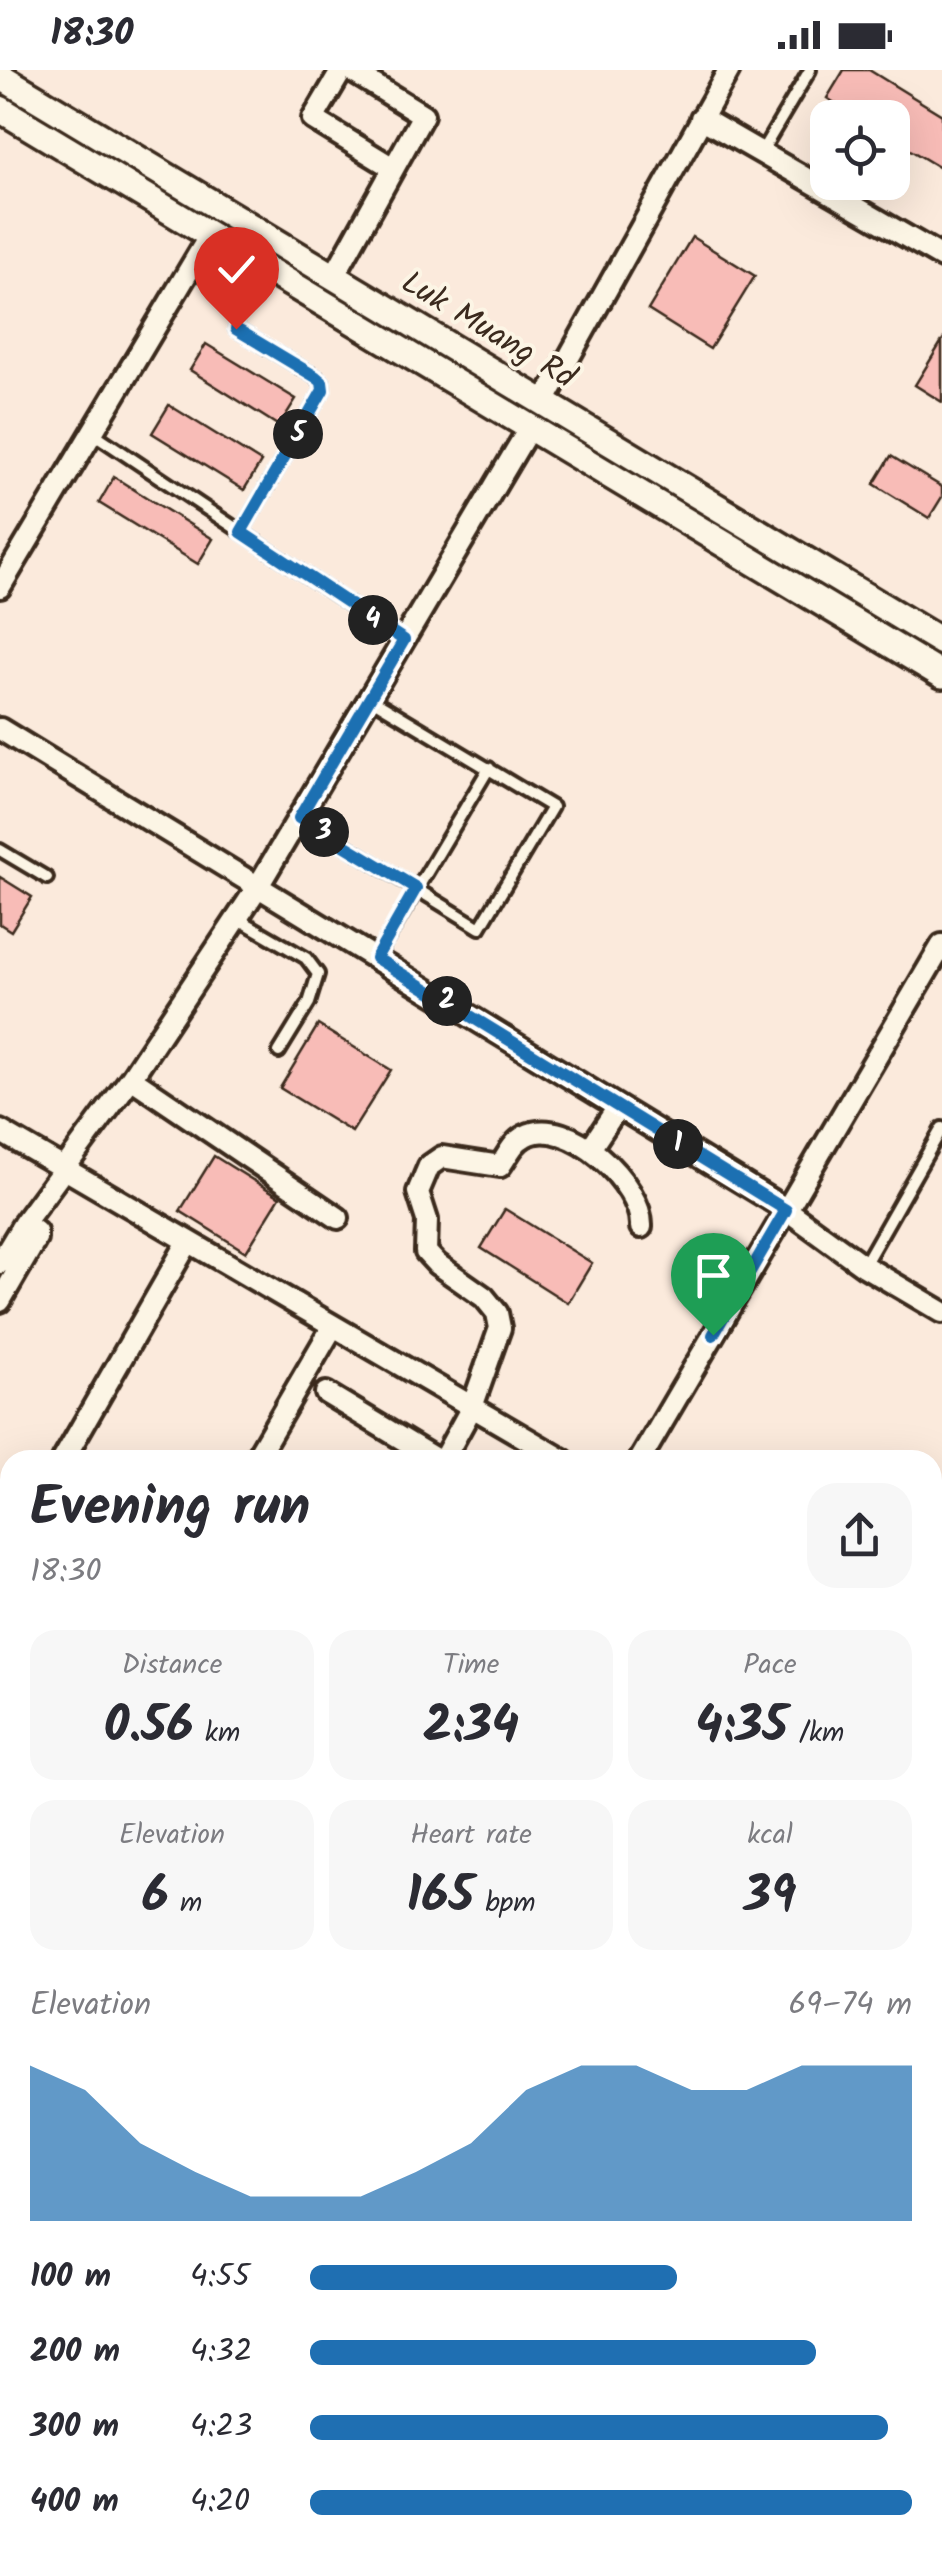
<!DOCTYPE html>
<html lang="en">
<head>
<meta charset="utf-8">
<style>
  body { margin:0; font-family:Kalam,sans-serif; background:#f7f7f7; color:#2b2b33; height:100vh; display:flex; flex-direction:column; font-size:38px; white-space:nowrap }
  * { box-sizing:border-box; margin:0 }
  p { font-size:32px; color:#7c7c81 }
  .icon { flex:none; width:55px; height:55px; fill:none; stroke:currentColor; stroke-width:2; stroke-linecap:round; stroke-linejoin:round }
  .map { position:relative; flex:1; overflow:hidden }
  .sheet { position:absolute; left:0px; top:1380px; width:942px; height:1112px; display:flex; flex-direction:column; background:#fff; border-radius:30px 30px 0 0; box-shadow:0 10px 40px #0002 }
  .sheet>* { flex:none }
  .fabs { position:absolute; left:810px; top:30px; display:grid; gap:20px }
  .fabs a { display:grid; place-items:center; width:100px; height:100px; border-radius:20px; background:#fff; box-shadow:0 10px 40px #0002; font-size:50px }
  .pin { position:absolute; display:grid; place-items:center; width:85px; height:85px; color:#fff; margin:-102px -42px; border-radius:50% 50% 50% 0; rotate:-45deg; box-shadow:0 0 10px #0007 }
  .pin .icon { rotate:45deg }
  .km { position:absolute; width:50px; height:50px; margin:-25px; border-radius:50%; background:#222; color:#fff; font-size:28px; line-height:50px; text-align:center }
  .round { display:grid; place-items:center; flex:none; width:105px; height:105px; border-radius:30px; background:#f7f7f7 }
  .head { display:flex; align-items:center; justify-content:space-between; height:170px; padding:0 30px }
  h1 { font-size:55px; font-weight:600; line-height:75px }
  .stats { display:grid; grid-template-columns:repeat(3,1fr); gap:15px; height:170px; padding:10px 30px }
  .stats div { display:grid; align-content:center; border-radius:25px; background:#f7f7f7; text-align:center }
  .stats b { font-size:50px; font-weight:600 }
  .stats small { font-size:28px; font-weight:400 }
  .stats p { font-size:28px }
  .chart { height:280px; padding:20px 30px }
  .chart p { display:flex; justify-content:space-between }
  .chart svg { width:100%; height:180px; margin-top:10px; fill:#1f6fb2; opacity:.7 }
  ul { padding:0 30px; list-style:none; font-size:32px }
  li { display:grid; grid-template-columns:160px 120px 1fr; align-items:center; height:75px }
  li i { height:25px; border-radius:12px; background:#1f6fb2 }
  .status { display:flex; justify-content:space-between; align-items:center; height:70px; padding:0 50px; background:#fff; direction:ltr }
  .status svg { height:28px; fill:currentColor }
  .map>svg:first-child { display:block }
</style>
</head>
<body>
<div class="status"><b>18:30</b><svg viewBox="0 0 49 12"><path d="M0 12V9h3v3zM5 12V6h3v6zM10 12V3h3v9zM15 12V0h3v12zM26 1h20v11H26zM47 4h2v5h-2z"/></svg></div>
<div class="map">
<svg width="942" height="2492" viewBox="0 0 942 2492">
  <rect width="100%" height="100%" fill="#fbeadc"/>
  <filter id="ink" filterUnits="userSpaceOnUse"><feTurbulence type="fractalNoise" baseFrequency=".01" numOctaves="2"/><feDisplacementMap in="SourceGraphic" scale="20" xChannelSelector="R" yChannelSelector="G"/><feConvolveMatrix kernelMatrix="1 2 1 2 8 2 1 2 1" color-interpolation-filters="sRGB"/></filter>
  <g filter="url(#ink)">
    <path fill="#f8bcb7" stroke="#3b2a1e" stroke-width="2.5" d="M844,0h25l73,45v54l-50,-30v-21h-34l-31,-20z
      M692,167l63,39 -45,73 -62,-39z
      M942,271v61l-27,-17z
      M206,274l90,55 -17,27 -89,-56z
      M169,335l92,57 -17,28 -92,-57z
      M891,386l51,31v10l-13,21 -55,-34z
      M114,407l99,62 -15,25 -99,-61z
      M0,807l32,20 -21,34 -11,-7z
      M318,955l73,45 -39,62 -72,-44z
      M214,1086l66,41 -34,55 -66,-41z
      M505,1139l87,54 -24,40 -87,-55z"/>
    <g fill="none" stroke-linecap="round" stroke-linejoin="round">
      <g stroke="#3b2a1e" stroke-width="18">
        <path id="service" d="M762,81l48,-81
          M236,259l80,48 6,5 1,8 -82,142
          M93,363l310,207
          M299,747l181,111 72,-121 -182,-109
          M0,780l47,28
          M237,848l69,40 12,16 -9,29 -30,49
          M376,888l113,-190
          M864,1195l78,-137
          M932,1705l10,8
          M932,1765l10,6
          M932,1962l10,-6
          M932,2321l10,16
          M932,2380l10,-10
          M549,2492l11,-10"/>
      </g>
      <g stroke="#3b2a1e" stroke-width="28">
        <path id="minor" d="M342,0l-29,49 80,49
          M701,48l241,139
          M334,206l89,-161 -73,-45
          M544,332l185,-332
          M0,517l210,-352
          M0,659l787,481 77,56 78,46
          M131,1008l207,140
          M0,1061l563,329
          M590,1079l28,-42
          M0,1193l24,-40 107,-145 126,-190 273,-461
          M0,1231l36,-62v-7l-12,-9
          M326,1323l111,67
          M63,1390l125,-218
          M255,1390l78,-134
          M443,1390l29,-53 28,-79 -3,-15 -13,-16 -47,-33 -11,-12 1,-32 -9,-28 11,-26 13,-9 58,9c8,-11 13,-24 25,-30 43,-23 118,49 116,91
          M640,1390l302,-515
          M0,1501l10,-18
          M0,1643l10,-17
          M0,1803l10,5
          M0,1943l10,5
          M0,2091l10,-14
          M0,2141l10,8
          M360,2482l9,10
          M760,2482l6,10"/>
      </g>
      <g stroke="#3b2a1e" stroke-width="32">
        <path id="tertiary" d="M0,6l942,566
          M0,39l942,566
          M0,1601l10,6"/>
      </g>
      <g stroke="#3b2a1e" stroke-width="38">
        <path id="primary" d="M932,2179l10,-10
          M932,2295l10,-11
          M626,2492l10,-10
          M735,2492l10,-10"/>
      </g>
      <use href="#service" stroke="#fcf5e5" stroke-width="10"/>
      <use href="#minor" stroke="#fcf5e5" stroke-width="20"/>
      <use href="#tertiary" stroke="#fcf5e5" stroke-width="25"/>
      <use href="#primary" stroke="#fcf5e5" stroke-width="30"/>
    </g>
  </g>
  <g fill="none" stroke-linecap="round" stroke-linejoin="round" filter="url(#ink)">
    <g stroke="#fff" stroke-width="20">
      <path id="route" d="M236,259l80,48 6,5 1,8 -82,142 163,108 -105,178 117,70 -40,70 410,252 -73,125"/>
    </g>
    <use href="#route" stroke="#1f6fb2" stroke-width="12"/>
  </g>
  <g text-anchor="middle" dominant-baseline="central" stroke-width="8" stroke-linejoin="round" paint-order="stroke">
    <g font-size="32" fill="#3b2a1e" stroke="#fcf5e5">
      <text transform="translate(488 261) rotate(31)">Luk Muang Rd</text>
    </g>
  </g>
</svg>
<div class="fabs">
<a><svg class="icon" aria-label="locate" viewBox="0 0 24 24"><circle cx="12" cy="12" r="6"/><path d="M12 2v4M12 18v4M2 12h4M18 12h4"/></svg></a>
</div>
<div class="pin" style="left:713px;top:1265px;background:#1e9e55"><svg class="icon" aria-label="arrive" viewBox="0 0 24 24"><path d="M6 21V4h12l-3 4 3 4H6"/></svg></div>
<div class="pin" style="left:236px;top:259px;background:#d93025"><svg class="icon" aria-label="check" viewBox="0 0 24 24"><path d="M5 12l5 5 9-10"/></svg></div>
<b class="km" style="left:678px;top:1074px">1</b>
<b class="km" style="left:447px;top:931px">2</b>
<b class="km" style="left:324px;top:762px">3</b>
<b class="km" style="left:373px;top:550px">4</b>
<b class="km" style="left:298px;top:364px">5</b>
<section class="sheet">
<div class="head"><div><h1>Evening run</h1><p>18:30</p></div><a class="round"><svg class="icon" aria-label="share" viewBox="0 0 24 24"><path d="M12 15V3M7 8l5-5 5 5M5 13v7h14v-7"/></svg></a></div>
<div class="stats">
<div><p>Distance</p><b>0.56<small> km</small></b></div>
<div><p>Time</p><b>2:34</b></div>
<div><p>Pace</p><b>4:35<small> /km</small></b></div>
</div>
<div class="stats">
<div><p>Elevation</p><b>6<small> m</small></b></div>
<div><p>Heart rate</p><b>165<small> bpm</small></b></div>
<div><p>kcal</p><b>39</b></div>
</div>
<div class="chart"><p><span>Elevation</span>69–74 m</p>
<svg viewBox="0 0 160 44" preserveAspectRatio="none"><path d="M0 44V6L10 12L20 25L30 32L40 38L50 38L60 38L70 32L80 25L90 12L100 6L110 6L120 12L130 12L140 6L150 6L160 6V44z"/></svg>
</div>
<ul>
<li><b>100 m</b>4:55<i style="width:61%"></i></li>
<li><b>200 m</b>4:32<i style="width:84%"></i></li>
<li><b>300 m</b>4:23<i style="width:96%"></i></li>
<li><b>400 m</b>4:20<i style="width:100%"></i></li>
</ul>
</section>
</div>
</body>
</html>
